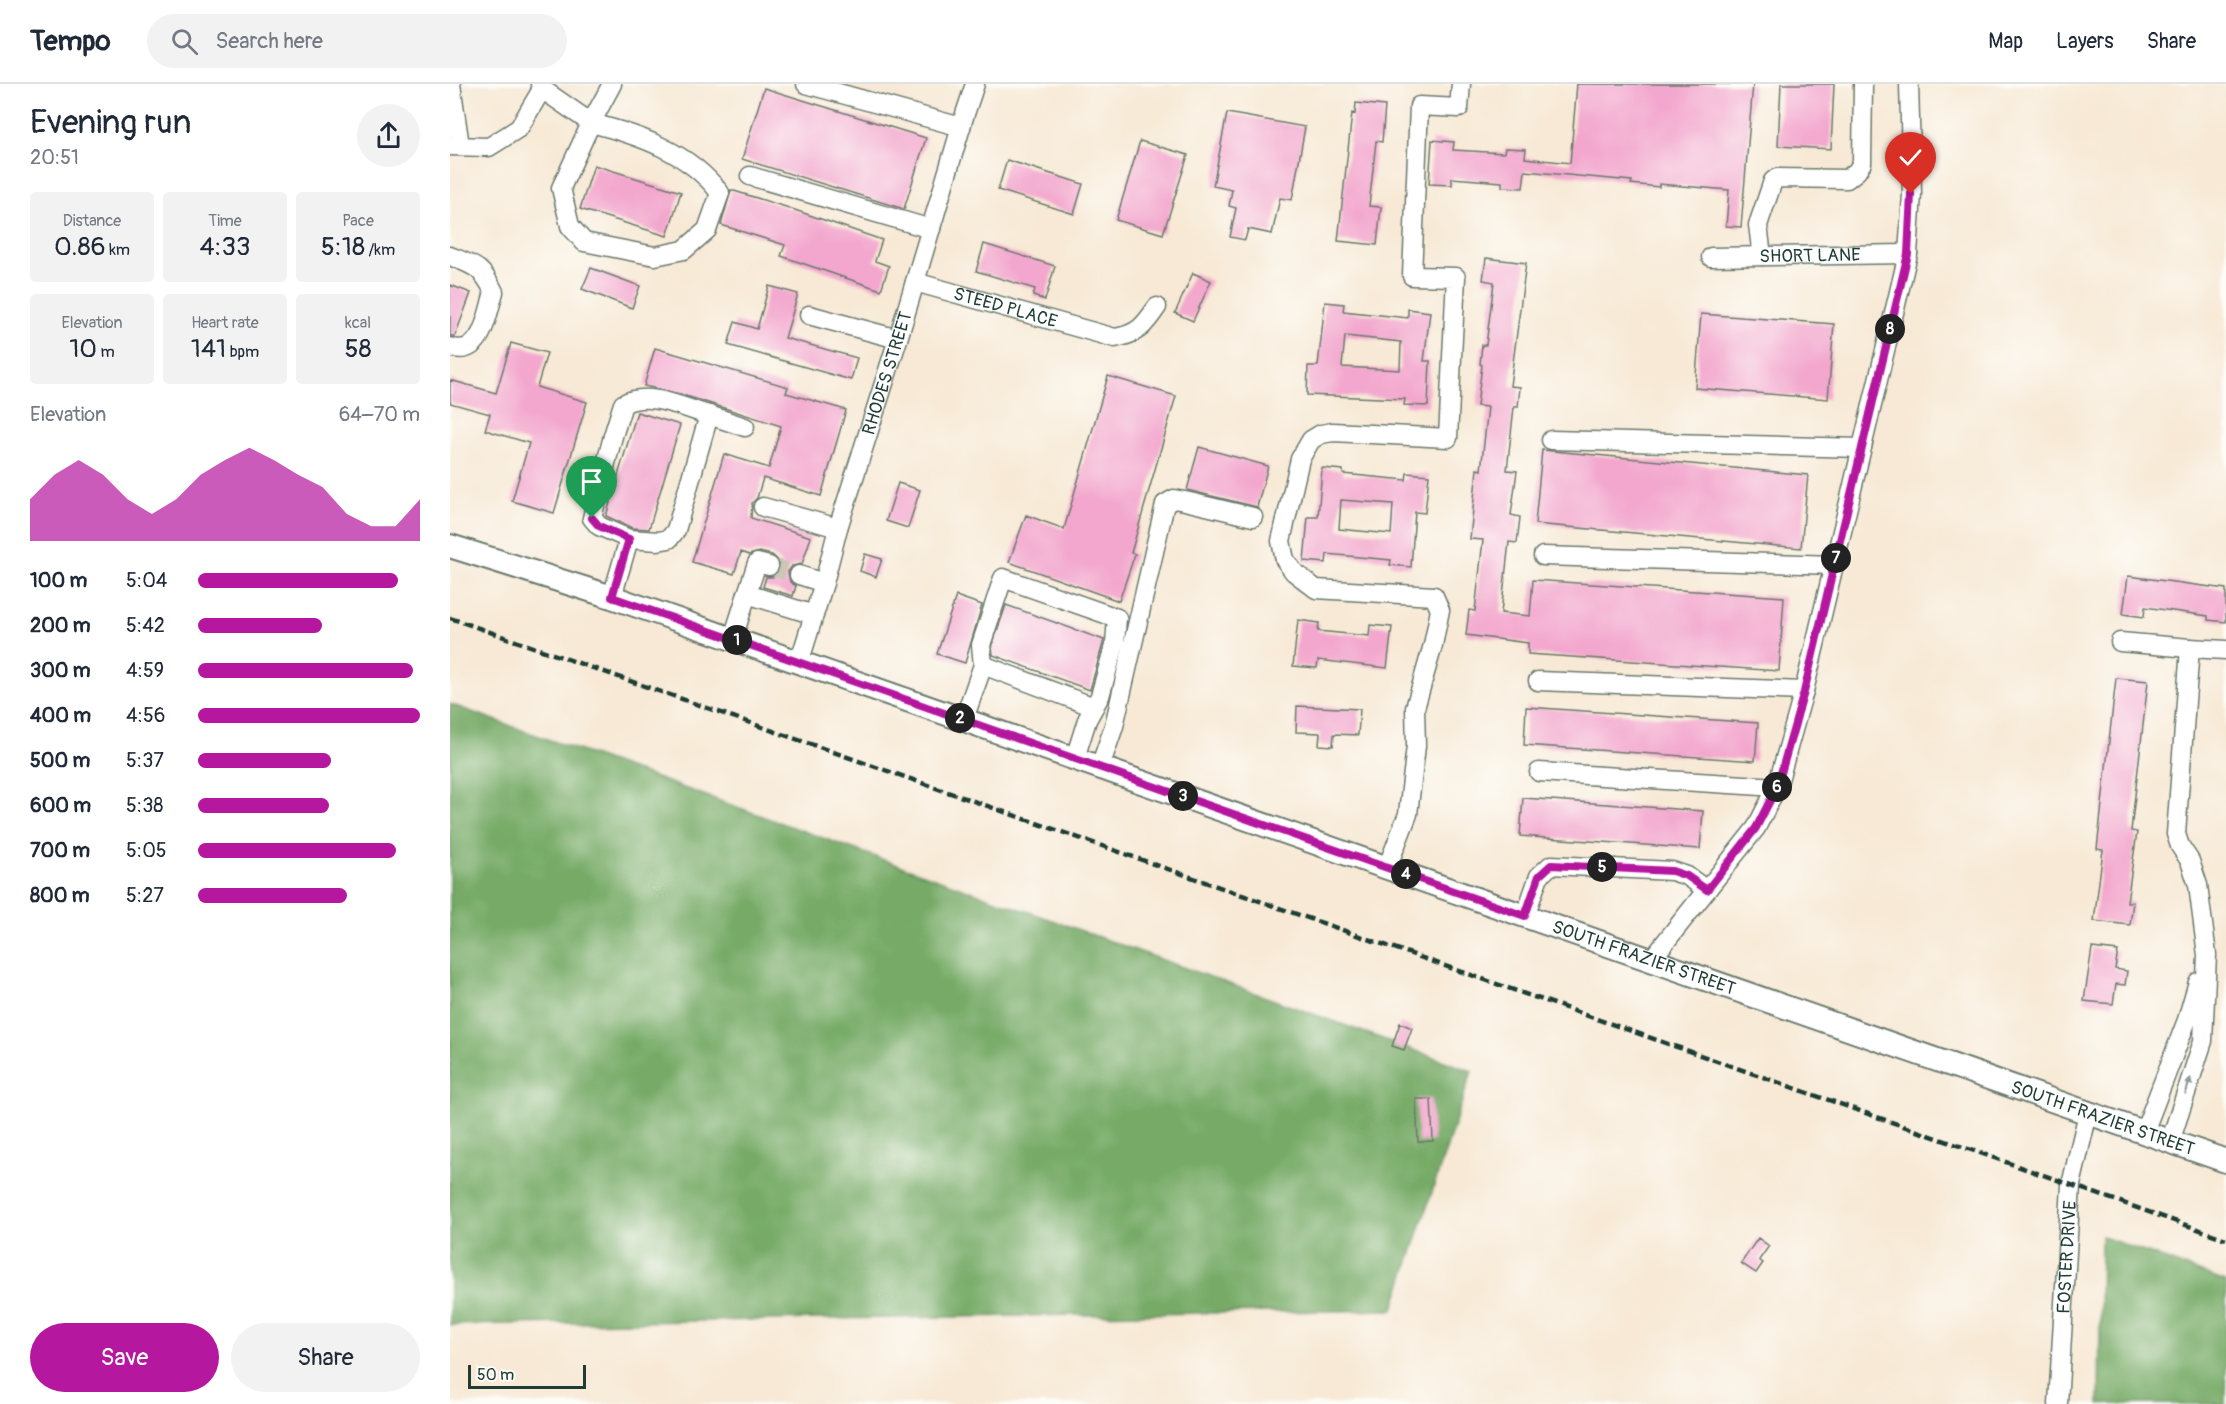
<!DOCTYPE html>
<html lang="en">
<head>
<meta charset="utf-8">
<style>
  body { margin:0; font-family:Pangolin,sans-serif; background:#f2f2f3; color:#1f2937; height:100vh; display:flex; flex-direction:column; font-size:22px; white-space:nowrap }
  * { box-sizing:border-box; margin:0 }
  p { font-size:20px; color:#747a83 }
  .icon { flex:none; width:33px; height:33px; fill:none; stroke:currentColor; stroke-width:2; stroke-linecap:round; stroke-linejoin:round }
  .map { position:relative; flex:1; overflow:hidden }
  .panel { display:flex; flex-direction:column; background:#fff; width:450px }
  .panel>* { flex:none }
  .scale { position:absolute; left:18px; bottom:15px; width:118px; box-sizing:border-box; padding-left:6px; border:3px solid #1f3d34; border-top:0; font-size:16px; line-height:21px; white-space:nowrap; color:#1f3d34; -webkit-text-stroke:4px #fdfcf7; paint-order:stroke }
  .pin { position:absolute; display:grid; place-items:center; width:51px; height:51px; color:#fff; margin:-62px -26px; border-radius:50% 50% 50% 0; rotate:-45deg; box-shadow:0 0 6px #0007 }
  .pin .icon { rotate:45deg }
  .km { position:absolute; width:30px; height:30px; margin:-15px; border-radius:50%; background:#222; color:#fff; font-size:16px; line-height:30px; text-align:center }
  .round { display:grid; place-items:center; flex:none; width:63px; height:63px; border-radius:32px; background:#f2f2f3 }
  .head { display:flex; align-items:center; justify-content:space-between; height:102px; padding:0 30px }
  h1 { font-size:33px; font-weight:600; line-height:45px }
  .stats { display:grid; grid-template-columns:repeat(3,1fr); gap:9px; height:102px; padding:6px 30px }
  .stats div { display:grid; align-content:center; border-radius:6px; background:#f2f2f3; text-align:center }
  .stats b { font-size:26px; font-weight:600 }
  .stats small { font-size:16px; font-weight:400 }
  .stats p { font-size:16px }
  .chart { height:168px; padding:12px 30px }
  .chart p { display:flex; justify-content:space-between }
  .chart svg { width:100%; height:108px; margin-top:6px; fill:#b5179e; opacity:.7 }
  .cta { display:flex; gap:12px; margin-top:auto; padding:12px 30px }
  .cta a { flex:1; height:69px; border-radius:36px; background:#b5179e; color:#fff; font-size:24px; font-weight:600; line-height:69px; text-align:center }
  .cta a+a { background:#f2f2f3; color:#1f2937 }
  ul { padding:0 30px; list-style:none; font-size:20px }
  li { display:grid; grid-template-columns:96px 72px 1fr; align-items:center; height:45px }
  li i { height:15px; border-radius:8px; background:#b5179e }
  header { display:flex; align-items:center; gap:36px; box-sizing:border-box; height:84px; padding:0 30px; background:#fff; border-bottom:2px solid #e0e1e3 }
  header strong { font-size:28px }
  nav { display:flex; gap:33px; margin-inline-start:auto; font-size:21px }
  .search { width:420px; height:54px; background:#f2f2f3; display:flex; align-items:center; gap:15px; box-sizing:border-box; padding:0 21px; border-radius:33px; color:#747a83; font-size:22px }
  main { display:flex; flex:1; min-height:0 }
  .map>svg:first-child { display:block }
</style>
</head>
<body>
<header>
<strong>Tempo</strong>
<div class="search"><svg class="icon" aria-label="search" viewBox="0 0 24 24"><circle cx="10" cy="10" r="6"/><path d="M15 15l6 6"/></svg>Search here</div>
<nav><a>Map</a><a>Layers</a><a>Share</a></nav>
</header>
<main>
<section class="panel">
<div class="head"><div><h1>Evening run</h1><p>20:51</p></div><a class="round"><svg class="icon" aria-label="share" viewBox="0 0 24 24"><path d="M12 15V3M7 8l5-5 5 5M5 13v7h14v-7"/></svg></a></div>
<div class="stats">
<div><p>Distance</p><b>0.86<small> km</small></b></div>
<div><p>Time</p><b>4:33</b></div>
<div><p>Pace</p><b>5:18<small> /km</small></b></div>
</div>
<div class="stats">
<div><p>Elevation</p><b>10<small> m</small></b></div>
<div><p>Heart rate</p><b>141<small> bpm</small></b></div>
<div><p>kcal</p><b>58</b></div>
</div>
<div class="chart"><p><span>Elevation</span>64–70 m</p>
<svg viewBox="0 0 160 44" preserveAspectRatio="none"><path d="M0 44V27L10 17L20 11L30 17L40 27L50 33L60 27L70 17L80 11L90 6L100 11L110 17L120 22L130 33L140 38L150 38L160 27V44z"/></svg>
</div>
<ul>
<li><b>100 m</b>5:04<i style="width:90%"></i></li>
<li><b>200 m</b>5:42<i style="width:56%"></i></li>
<li><b>300 m</b>4:59<i style="width:97%"></i></li>
<li><b>400 m</b>4:56<i style="width:100%"></i></li>
<li><b>500 m</b>5:37<i style="width:60%"></i></li>
<li><b>600 m</b>5:38<i style="width:59%"></i></li>
<li><b>700 m</b>5:05<i style="width:89%"></i></li>
<li><b>800 m</b>5:27<i style="width:67%"></i></li>
</ul>
<div class="cta"><a>Save</a><a>Share</a></div>
</section>
<div class="map">
<svg width="1776" height="1320" viewBox="0 0 1776 1320">
  <rect width="100%" height="100%" fill="#fdfcf7"/>
  <filter id="ink" filterUnits="userSpaceOnUse"><feTurbulence type="fractalNoise" baseFrequency=".0167" numOctaves="2"/><feDisplacementMap in="SourceGraphic" scale="12" xChannelSelector="R" yChannelSelector="G"/><feConvolveMatrix kernelMatrix="1 2 1 2 8 2 1 2 1" color-interpolation-filters="sRGB"/></filter>
  <filter id="wash" filterUnits="userSpaceOnUse"><feTurbulence type="fractalNoise" baseFrequency=".008" numOctaves="4" result="noise"/><feDisplacementMap in="SourceGraphic" scale="24" xChannelSelector="R" yChannelSelector="G"/><feGaussianBlur stdDeviation="1.35" result="paint"/><feColorMatrix in="noise" values="0 0 0 0 0 0 0 0 0 0 0 0 0 0 0 0 0 1.4 0 .05"/><feComposite in="paint" operator="in"/></filter>
  <g filter="url(#wash)">
    <rect width="100%" height="100%" fill="#f7e9d5"/>
    <path fill="#76aa66" stroke="#4a744d" stroke-width="1.5" d="M0,620l1022,367 -79,239 -943,15z
      M1651,1152l125,46v122h-127z"/>
    <g id="blocks">
      <path fill="#f3a7ce" fill-rule="evenodd" d="M1127,0h176l-12,143 -15,-1 3,-36 -70,-6v3l-28,-3 1,-3 -107,-10 -2,17 -21,-1v-5l-50,-4v7l-23,-1 3,-44 22,2 -1,8 51,3 1,-5 21,1 -1,9 45,5z
        M1331,0h53l-3,65 -53,-3z
        M314,4l162,50 -22,71 -162,-50z
        M906,19l29,3 -3,36 -6,-1 -7,65 12,1 -4,38 -39,-4 14,-128 3,1z
        M777,29l78,14 -13,73 -12,-2 -8,36 -24,-5 -3,11 -15,-3 6,-29 -7,-2 3,-16 -19,-4z
        M690,57l48,14 -25,79 -47,-14z
        M557,76l76,24 -9,30 -76,-24z
        M144,81l87,27 -14,44 -87,-27z
        M281,106l55,17 96,33 -7,21 14,5 -8,24 -100,-34 4,-11 -64,-20z
        M534,160l71,22 -10,34 -12,-4 2,-7 -59,-18z
        M1036,174l40,5 -16,123 10,1 -2,20h-4l-7,63 10,1 -6,44 9,2 -3,26 -8,-1 -8,71 29,3 3,-36 251,17 -5,74 -251,-17v-11l-62,-8 3,-25 6,1 8,-71 -13,-1 7,-70 4,1 7,-63 -11,-1 5,-41 -2,-1 2,-19h4l8,-63 -11,-2z
        M141,184l49,18 -8,22 -50,-19z
        M743,189l18,8 -18,40 -18,-8z
        M0,201l21,8 -16,43h-5z
        M319,202l29,8 -13,44 72,20 -6,22 -123,-35 7,-23 22,7z
        M875,218l19,2 -1,7 65,7v-9l22,3 -6,49h6l-2,45 -24,-1 1,-6 -98,-4 1,-29h10zM895,252l56,6 -1,28 -58,-3z
        M1251,230l133,10 -6,75 -133,-11z
        M61,259l36,10 -10,34 50,15 -33,111 -42,-12 17,-58 -44,-13 5,-16 -40,-11v-23l46,13z
        M205,264l133,39 -2,6 60,17 -25,86 -58,-18 -6,20 -5,5 -1,15 60,19 -9,27 -10,2 -4,6 2,10 6,4 -3,10 -30,-9 3,-10h7l7,-8v-7l-8,-7 -13,-3 -10,3 -8,-3 -7,22 -42,-12 32,-108 45,14 12,-42 -101,-32 -36,-8z
        M658,292l68,20 -45,157 4,1 -16,47 -110,-39 17,-47 38,14z
        M187,328l43,13 -31,104 -17,-1 -26,-12z
        M749,363l69,19 -11,41 -70,-17z
        M1092,366l266,25 -7,73 -266,-24z
        M872,384l21,2v4l63,6 1,-7 22,2 -4,38 -10,-1 -4,55 -21,-2 1,-5 -64,-6 -1,9 -22,-2 4,-44h10zM891,416l52,4 -2,30 -52,-5z
        M448,399l22,7 -12,38 -22,-7z
        M415,470l17,5 -6,18 -16,-6z
        M1678,492l98,13v33l-18,-2v-4l-63,-9 -1,10 -21,-3z
        M506,512l26,9 -17,58 -28,-9z
        M556,521l98,35 -14,50 -97,-35 -1,-9z
        M848,536l21,3 -1,8 51,5 1,-11 22,2 -5,41 -69,-8 -1,8 -24,-2z
        M1666,594l32,3 -17,150 6,1 -10,70h6l-3,23 -36,-4 9,-71 -6,-1z
        M847,622l63,3 -2,26 -24,-1 -1,12 -14,-1 1,-12 -24,-1z
        M1076,623l232,16 -3,38 -231,-16z
        M1073,714l180,13 -3,38 -180,-13z
        M1642,864l26,3 -3,18 12,2 -2,14 -9,-1 -3,20 -29,-3z
        M950,939l12,5 -8,22 -12,-4z
        M966,1015h15l2,42 -15,1z
        M1308,1154l11,8 -10,14 4,3 -7,10 -15,-10z"/>
    </g>
  </g>
  <g filter="url(#ink)">
    <use href="#blocks" fill-opacity="0" stroke="#6b796c" stroke-width="1.5"/>
    <g fill="none" stroke-linecap="round" stroke-linejoin="round">
      <path stroke="#ccc7b5" stroke-width="18" stroke-dasharray="18 9" stroke-linecap="butt" d="M319,482l30,9"/>
      <g stroke="#6b796c" stroke-width="21">
        <g id="minor">
          <path d="M1,0l9,62"/>
          <path d="M90,0l2,5 49,34 21,-39"/>
          <path d="M356,0l155,43"/>
          <path d="M141,39c48,12 98,29 129,70l-13,37 -23,20 -29,6 -71,-14 -14,-16 -9,-38z"/>
          <path d="M0,62l39,1 30,-19 23,-39"/>
          <path d="M300,92l181,53"/>
          <path d="M0,172c25,10 32,11 44,36 -7,22 -11,66 -44,55"/>
          <path d="M1312,172l-4,-31 15,-44 4,-3 70,1 10,-8 5,-8 1,-79"/>
          <path id="s1" d="M1261,173l197,-3"/>
          <path id="s2" d="M465,198l200,56c23,-4 29,-12 42,-31"/>
          <path d="M359,231l89,24"/>
          <path d="M259,331l36,12"/>
          <path d="M1101,356l311,8"/>
          <path d="M313,423l75,21"/>
          <path d="M1093,472l291,9"/>
          <path d="M349,491l25,8"/>
          <path d="M297,510l10,-31 12,3"/>
          <path d="M162,513l17,-58 29,2 11,-2 7,-9 33,-115c-26,-7 -60,-25 -86,-11l-10,32 -21,82 7,8 30,13"/>
          <path d="M283,554l14,-44 67,21"/>
          <path d="M1670,558l70,6"/>
          <path id="s3" d="M349,579l25,-80 14,-55 60,-189 66,-222 11,-33"/>
          <path d="M533,581l111,42"/>
          <path d="M1088,597l266,10"/>
          <path d="M514,635l19,-54 -2,-20 22,-67 114,40 -2,25 -15,53 -13,24 -12,38"/>
          <path d="M650,683l14,-41 51,-222 9,-5 11,2 68,16"/>
          <path d="M1089,688l238,15"/>
          <path d="M937,784l21,-54 8,-68 -1,-38 18,-63 7,-35 -6,-14 -118,-7 -22,-17 -9,-12 -4,-19 19,-82 11,-19 10,-6 12,-2 115,6 8,-161 -44,-1 7,-170 40,2 2,-24"/>
          <path d="M1075,832l14,-40 12,-11 121,6 15,5 20,14"/>
          <path d="M1201,876l105,-132 21,-41 27,-96 104,-437 4,-60 -3,-110"/>
          <path d="M1694,1048l43,-112 11,-38"/>
          <path d="M1720,1058l33,-101 4,-86 -9,-70 -8,-24 -10,-15 -4,-12 14,-186 36,2"/>
          <path id="s4" d="M1608,1320l13,-219 17,-72"/>
        </g>
      </g>
      <g stroke="#6b796c" stroke-width="26">
        <g id="major">
          <path id="s5" d="M0,462l162,51 1614,564"/>
        </g>
      </g>
      <use href="#minor" stroke="#fff" stroke-width="18"/>
      <use href="#major" stroke="#fff" stroke-width="22"/>
      <path stroke="#1f3d34" stroke-width="4.5" stroke-dasharray="9 4.5" stroke-linecap="butt" d="M0,534l1776,621"/>
    </g>
    <defs><path id="oneway-solid" d="M-6-.8H1V-3.2L6.5 0L1 3.2V.8H-6Z" transform="scale(1.5)"/></defs>
    <use fill="#8f9e9a" href="#oneway-solid" transform="translate(1738 1002) rotate(-72)"/>
  </g>
  <g fill="none" stroke-linecap="round" stroke-linejoin="round" filter="url(#ink)">
    <g stroke="#fff" stroke-width="12">
      <path id="route" d="M142,434l7,8 30,13 -17,58 913,319 14,-40 12,-11 121,6 15,5 20,14 49,-62 21,-41 27,-95 104,-438 3,-60"/>
    </g>
    <use href="#route" stroke="#b5179e" stroke-width="8"/>
  </g>
  <g text-anchor="middle" dominant-baseline="central" stroke-width="4.5" stroke-linejoin="round" paint-order="stroke">
    <g font-size="18" fill="#1f3d34" stroke="#fdfcf7">
      <text stroke="none"><textPath href="#s1" startOffset="99">SHORT LANE</textPath></text>
      <text stroke="none"><textPath href="#s2" startOffset="94">STEED PLACE</textPath></text>
      <text stroke="none"><textPath href="#s3" startOffset="303">RHODES STREET</textPath></text>
      <text stroke="none"><textPath href="#s5" startOffset="1263">SOUTH FRAZIER STREET</textPath></text>
      <text stroke="none"><textPath href="#s5" startOffset="1749">SOUTH FRAZIER STREET</textPath></text>
      <text stroke="none"><textPath href="#s4" startOffset="147">FOSTER DRIVE</textPath></text>
    </g>
  </g>
</svg>
<div class="scale">50 m</div>
<div class="pin" style="left:142px;top:434px;background:#1e9e55"><svg class="icon" aria-label="arrive" viewBox="0 0 24 24"><path d="M6 21V4h12l-3 4 3 4H6"/></svg></div>
<div class="pin" style="left:1461px;top:110px;background:#d93025"><svg class="icon" aria-label="check" viewBox="0 0 24 24"><path d="M5 12l5 5 9-10"/></svg></div>
<b class="km" style="left:287px;top:556px">1</b>
<b class="km" style="left:510px;top:634px">2</b>
<b class="km" style="left:733px;top:712px">3</b>
<b class="km" style="left:956px;top:790px">4</b>
<b class="km" style="left:1152px;top:783px">5</b>
<b class="km" style="left:1327px;top:703px">6</b>
<b class="km" style="left:1386px;top:474px">7</b>
<b class="km" style="left:1440px;top:245px">8</b>
</div>
</main>
</body>
</html>
